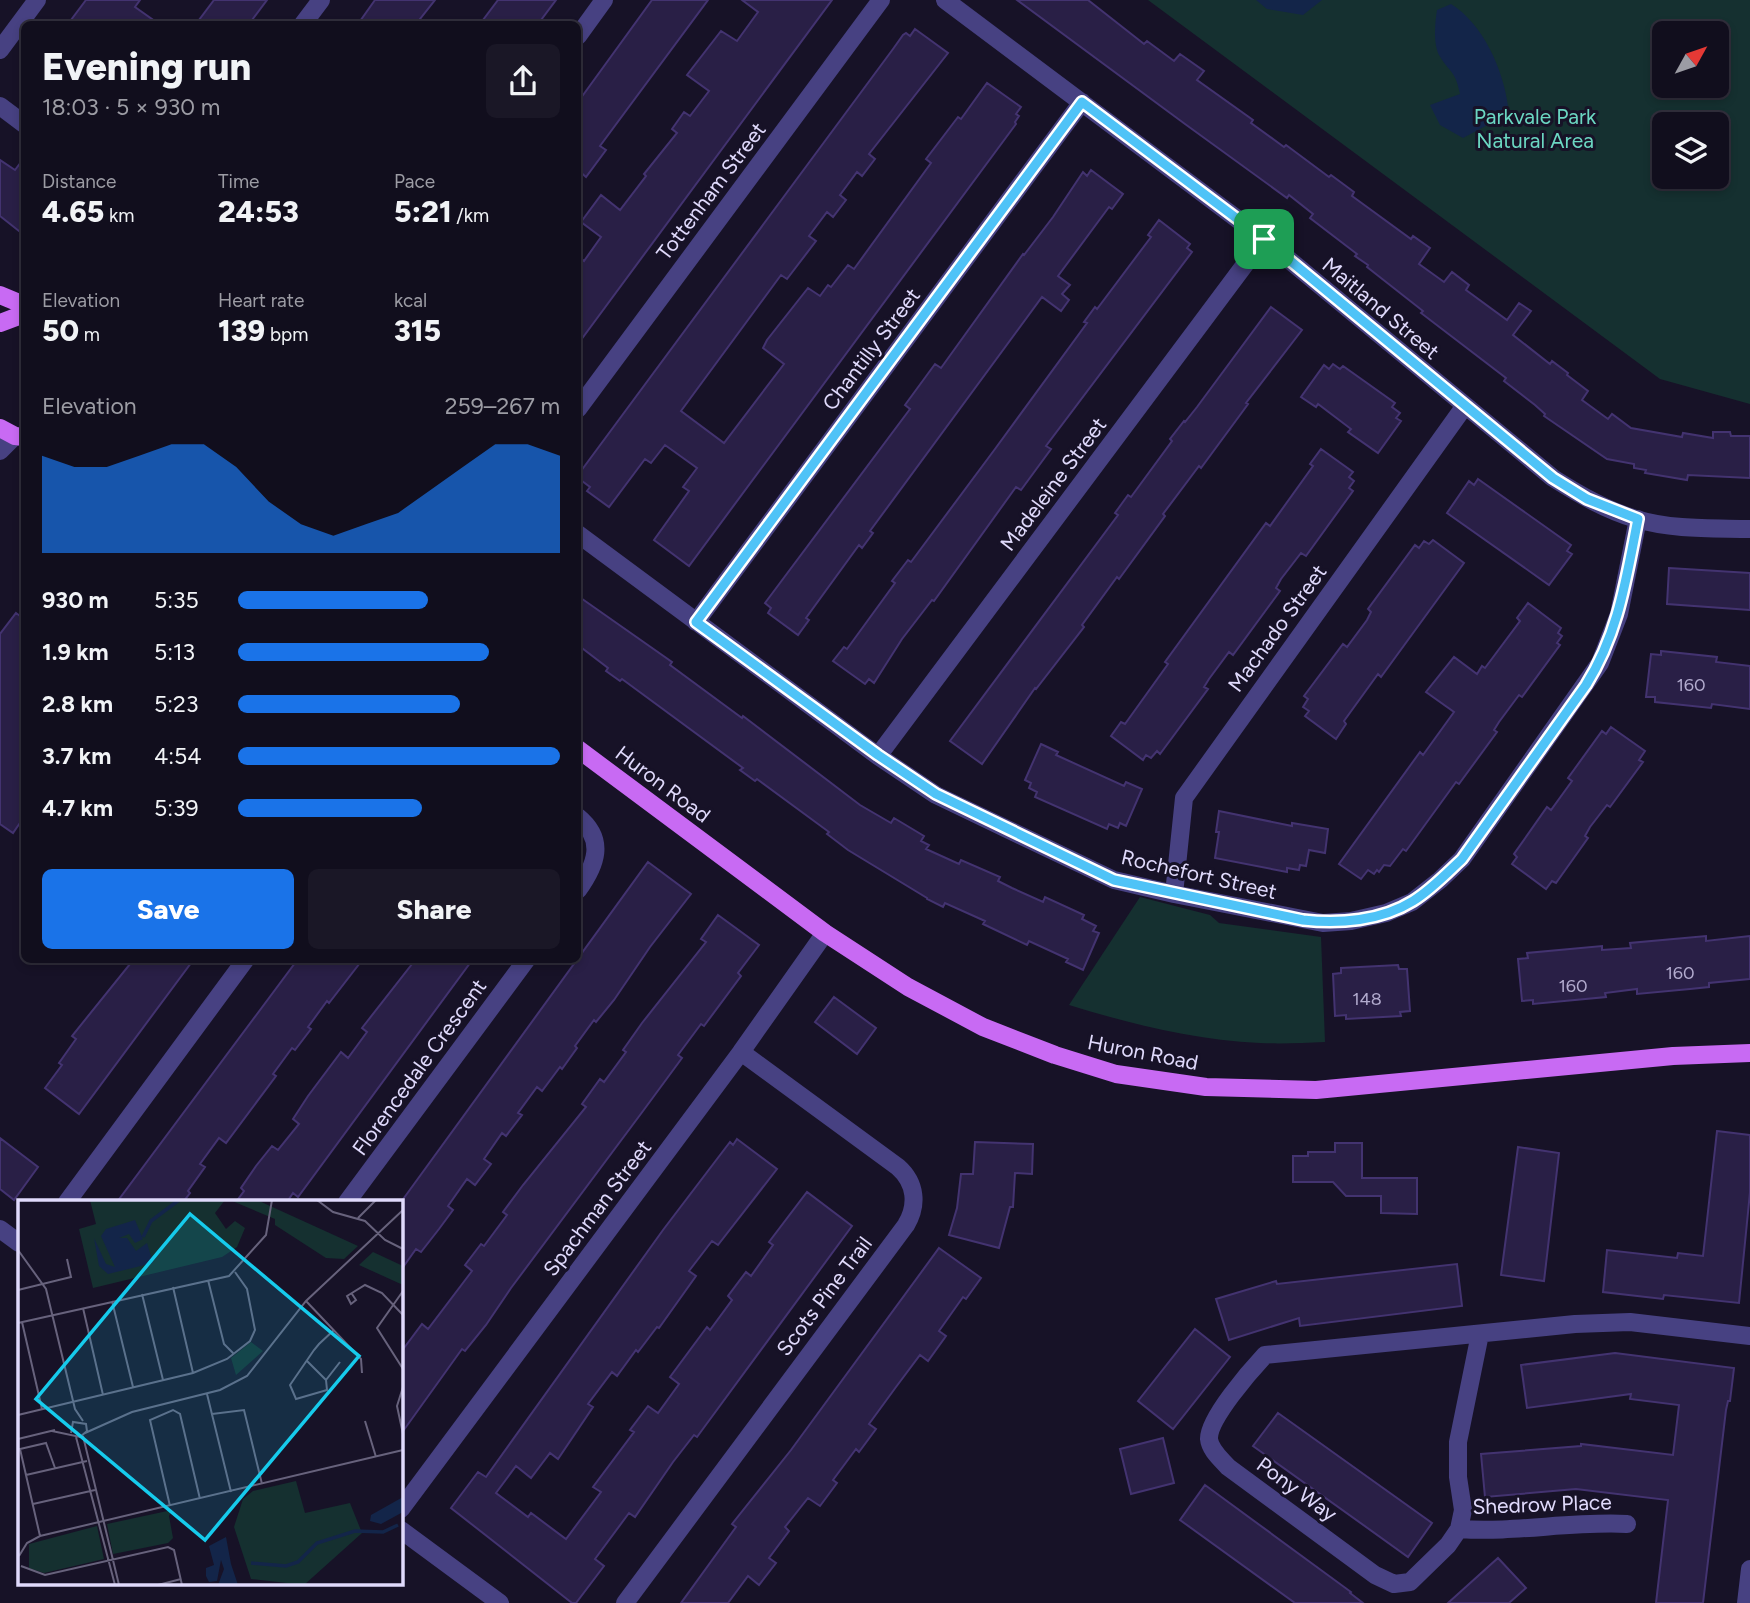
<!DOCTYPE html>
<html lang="en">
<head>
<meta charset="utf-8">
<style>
  body { margin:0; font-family:Figtree,sans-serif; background:#1a1726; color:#f1f3f6; height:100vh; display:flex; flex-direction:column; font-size:26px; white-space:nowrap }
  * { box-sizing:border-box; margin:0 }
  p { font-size:23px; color:#9c9ca4 }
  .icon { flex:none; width:38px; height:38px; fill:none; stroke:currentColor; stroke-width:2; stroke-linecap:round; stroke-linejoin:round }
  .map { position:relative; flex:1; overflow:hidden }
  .details { position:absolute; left:21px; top:21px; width:560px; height:942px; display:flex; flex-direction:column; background:#110e1d; border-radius:10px; box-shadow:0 4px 10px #0003,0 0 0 2px #302e3b }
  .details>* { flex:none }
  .needle { width:46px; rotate:50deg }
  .buttons { position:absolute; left:1652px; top:21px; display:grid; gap:14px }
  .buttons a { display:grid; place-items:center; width:77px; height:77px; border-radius:10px; background:#110e1d; box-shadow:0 4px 10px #0003,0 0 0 2px #302e3b; font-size:35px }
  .pin { position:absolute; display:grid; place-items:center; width:60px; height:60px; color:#fff; margin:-30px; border-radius:14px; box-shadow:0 4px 10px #0006 }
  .round { display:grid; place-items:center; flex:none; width:74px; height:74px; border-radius:10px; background:#1a1726 }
  .overview { display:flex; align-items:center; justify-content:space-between; height:119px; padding:0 21px }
  h1 { font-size:38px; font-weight:800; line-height:52px }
  .figures { display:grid; grid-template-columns:repeat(3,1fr); gap:10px; height:119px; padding:7px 21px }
  .figures div { display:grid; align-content:center }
  .figures b { font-size:30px; font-weight:800 }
  .figures small { font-size:19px; font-weight:400 }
  .figures p { font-size:19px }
  .chart { height:196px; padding:14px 21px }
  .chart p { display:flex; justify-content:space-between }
  .chart svg { width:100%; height:126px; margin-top:7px; fill:#1a73e8; opacity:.7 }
  .cta { display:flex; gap:14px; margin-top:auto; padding:14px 21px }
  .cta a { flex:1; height:80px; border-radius:10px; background:#1a73e8; color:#fff; font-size:28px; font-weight:800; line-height:80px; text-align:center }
  .cta a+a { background:#1a1726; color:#f1f3f6 }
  ul { padding:0 21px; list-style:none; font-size:23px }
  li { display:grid; grid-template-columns:112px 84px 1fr; align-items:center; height:52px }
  li i { height:18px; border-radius:9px; background:#1a73e8 }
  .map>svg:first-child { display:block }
</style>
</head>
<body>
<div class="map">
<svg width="1750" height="1603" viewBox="0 0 1750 1603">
  <rect width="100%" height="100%" fill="#171227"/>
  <path fill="#153030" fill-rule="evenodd" d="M1148,0h602v404l-90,-25zM1664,33h53v53h-53zM1664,124h53v53h-53z
    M1140,897l70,18 9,8 102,14 4,105c-22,1 -44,2 -65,1 -66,-3 -129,-19 -191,-38z"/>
  <path fill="#132549" d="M1256,0h66l-19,15 -36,-6z
    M1451,4c32,20 52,65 57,102l-15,16 -30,16 -23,-13 -10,-20 30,-11c-5,-25 -10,-20 -21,-39 -6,-12 -4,-33 -2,-45z"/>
  <path fill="#291f46" stroke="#433370" stroke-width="2" d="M86,0h54l-5,7 24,17h-91z
    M214,0h53l-18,24h-53z
    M375,0h60l-19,24h-58z
    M498,0h58l-18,24h-58z
    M652,0h56l-108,146 6,4 -20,27 -8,-7v-68z
    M742,0h90l-254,344v-88l6,5 17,-24 -20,-15 20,-27 19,15 26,-34 -2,-2 33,-41 -5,-4 12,-17 6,4 19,-25 -22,-16 34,-44 16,10 21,-29z
    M1017,0h71l56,44 3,-3 27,20 6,-7 24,17 -7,9 56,40 -2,3 33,24 2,-2 43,32 2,-2 23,17 -2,4 59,43 2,-3 17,12 -11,16 25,18 8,-10 17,13 -3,5 41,30 12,-17 12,8 -18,24 37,29 2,-3 16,12 -1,2 21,16 -6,9 26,19 4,-5 19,14 51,9 1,-4 30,5v-6h17l1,4h19v42l-62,-3 -1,5 -42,-7 1,-3 -12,-2v-4l-27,-5 -63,-43 1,-2 -10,-9 -31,-24 2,-3 -85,-65 2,-2 -56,-44 1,-2 -13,-9 2,-2 -47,-36 3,-4 -24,-19 -2,3 -102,-74z
    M915,29l33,24 -79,101 6,5 -13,17 -5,-4 -17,23 6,5 -13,17 -6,-5 -18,24 7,5 -29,38 -6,-4 -100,136 43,32 60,-79 -21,-16 4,-8 41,-52 12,8 8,-11 3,2 17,-22 6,4 77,-106 -5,-4 32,-42 3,2 26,-36 34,24 -5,7 3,2 -4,6 1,2 -327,442 -35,-26 35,-49 -6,-4 14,-19 -32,-23 -14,18 -6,-4 -36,48 -22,-16 3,-4 -12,-9v-3l315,-426 10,-14 3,-2 4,3z
    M24,158v77l-24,-19v-56l15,10z
    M1091,170l32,24 -11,15 -3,-2 -51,69 12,9 -8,9 7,6 -8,11 -19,-14 -172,234 3,2 -11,15 -3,-3 -53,73 3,2 -11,15 -30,-22 3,-5 -6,-5 145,-194 -5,-4 30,-41 6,4 82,-114 1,1 29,-38 30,-45 4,4z
    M1159,220l31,24 -3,4 5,4 -146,194 5,3 -30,41 -5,-3 -82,114 -2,-1 -30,39 -28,44 -5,-4 -4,5 -32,-23 11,-14 3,2 48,-66 -3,-2 16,-21 3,2 84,-113 92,-126 -3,-1 11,-15 2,2 54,-72 -3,-2z
    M1271,307l31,23 -56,73 2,1 -5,7 -42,57 -2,-2 -36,48 2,2 -46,63 -2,-2 -35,48 2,2 -48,62 -1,-1 -53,76 -32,-23 168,-226 -3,-2 13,-18 3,2 41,-56 -2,-2 14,-18 1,1 12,-15z
    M1333,364l7,5 3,-3 52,37 -3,4 8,6 -4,5 5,3 -23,32 -30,-21 3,-3 -33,-25 -2,3 -15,-10 23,-32 5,4z
    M1321,449l32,23 -4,5 5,4 -5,7 4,3 -47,65 -5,-3 -20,26 -5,9 4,3 -47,64 -4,-3 -20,27 -5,8 4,2 -48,65 -3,-3 -6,7 -5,-3 -3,5 -32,-24 10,-14 4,2 43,-60 -3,-2 101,-139 4,3 43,-60 -3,-2z
    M1478,479l93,66 -4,6 5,3 -23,31 -102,-72 22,-32 5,4z
    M1433,540l31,23 -83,114 -3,-3 -34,47 2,3 -10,15 -31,-23 4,-5 -6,-4 5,-8 -4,-3 39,-52 4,3 20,-27 4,-8 -3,-3 47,-64 4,3 5,-7 5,3z
    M1669,568l81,5v37l-83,-6z
    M578,596l94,66 -2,3 72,53 1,-2 117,89 31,18 3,-5 30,18 -3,5 8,4 -3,4 33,15 2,-4 39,17 -2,4 14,7 31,14 2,-5 39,18 -2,4 14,7 -3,5 6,2 -16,37 -17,-8 2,-3 -39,-18 -2,4 -44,-21 2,-3 -40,-18 -2,4 -16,-8v-1l-79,-48 -21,-16 2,-2 -72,-53 -2,2 -15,-11 3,-2 -121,-89 -2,2 -14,-10 2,-3 -30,-23z
    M1528,603l33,25 -3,5 4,3 -5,7 3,2 -38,52 -3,-2 -20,27 -5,8 3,2 -38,52 -3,-2 -50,69 -3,-2 -13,17 -6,-1 -5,7 -2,-2 -3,4 -6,-4 -7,9 -22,-15 81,-112 3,3 31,-43 -28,-20 28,-35 23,17 5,-8 3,2 35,-47 -3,-3z
    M16,613l8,6v198l-11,16 -13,-9v-190z
    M1661,651l56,6 -1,5 34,4v43l-38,-5 -1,4 -56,-6v-5h-9l5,-43 10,1z
    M1611,727l34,24 -6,9 4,2 -33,45 -3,-2 -17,22 -5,9 3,2 -32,45 -4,-2 -6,8 -34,-25 5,-7 -3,-3 33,-47 4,3 21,-29 -4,-3 34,-47 4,3z
    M1041,744l17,8 -2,3 68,31 2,-4 16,7 -16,37 -6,-3 -2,5 -9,-4 -2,5 -72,-32 2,-5 -8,-4 2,-5 -6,-3z
    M1219,811l73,15v-3l36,6 -3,24 -16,-3 -3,16 -6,-1 -1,5 -12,-2v4l-72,-14 4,-26h-3z
    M648,862l43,32 -41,53 -36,53 -18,22 -2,-2 -19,26 2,2 -15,21 -2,-2 -18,24 -5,-4 -19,26 4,2 -16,21 -4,-3 -18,26 7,5 -16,21 -8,-6 -19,27 5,4 -14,19 -18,23 -5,-3 -15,21v-68z
    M718,915l41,30 -21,28 3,3 -37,50 -3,-2 -23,31 4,3 -39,53 -132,177 -25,37 -21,26 -3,-2 -61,85v-82l21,-28 6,5 44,-58 -7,-6 16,-21 3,2 23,-31 -4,-3 20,-27 63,-78 -4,-3 18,-25 4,3 22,-30 -3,-2 19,-27 64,-81 -5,-3z
    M1706,936v5l44,-5v43l-41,4v4l-19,2 -53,5v-5l-32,4 1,4 -73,7v-4l-11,1 -4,-42 10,-1 -1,-5 75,-7v4l29,-2 -1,-5z
    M134,959h60l-115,155 -34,-26 17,-23 -3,-2 17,-24 -4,-3z
    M298,959h65l-34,44 -2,-2 -19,26 3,2 -16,21 -3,-2 -19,26 3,2 -50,67 -7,-5 -19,26 5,3 -17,24 2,2 -7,9h-66z
    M416,959h57l-175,238 -5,-4 -6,9h-51l8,-11 -3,-3 15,-22 16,-20 6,4 21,-26 -6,-5 15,-23 33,-44 7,6 19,-26 -5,-4z
    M1398,965l1,4h8l3,42 -10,1 1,4 -55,3v-4l-11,1 -2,-42 8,-1v-5z
    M834,997l42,31 -19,26 -42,-32z
    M1717,1131l33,4v57l-11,111 -75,-8 -1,4 -60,-7 4,-42 70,8 1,-5 25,3z
    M0,1138l38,29 -24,33 -14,-11z
    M737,1139l40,30 -59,76 -6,-4 -23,30 7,5 -37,52 -2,-1 -19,25 -2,-2 -19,26 -5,-4 -24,32 5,3 -35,52 -8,-6 -19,25 -15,-12 -20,27 32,24 3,-4 35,26 35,-47 -8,-5 41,-55 -4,-2 18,-24 10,7 21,-29 -9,-7 37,-50 3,3 22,-30 -4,-4 18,-24 5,4 22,-31 -4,-3 38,-50 45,34 -155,211 -3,-2 -21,27 -38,55 -6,-4 -34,46 9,7 -28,37h-4l-121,-95 27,-36 8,5 177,-247 67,-88 3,3z
    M975,1142l58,2 -1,30 -17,-1 -2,34h-3l-11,41 -50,-13 8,-27 4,-34h12z
    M1335,1143h27v35h55v36l-36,-1v-17h-35l-13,-14h-40v-26h15v-4h27z
    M1518,1147l41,6 -15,128 -43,-6z
    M939,1248l42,30 -15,21 -3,-2 -24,34 7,5 -18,25 -8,-6 -24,32 -27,37 7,5 -17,23 -3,-3 -23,31 4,3 -17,23 -12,-8 -23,29 4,4 -20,27 7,5 -17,22 -11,-9 -20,27h-47l55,-76 -4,-3 59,-74z
    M1457,1264l5,42 -162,20 -1,-8 -70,22 -13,-41 60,-18 1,3z
    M1195,1329l35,28 -57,72 -35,-28z
    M1615,1353l119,15 -4,33h-2l-2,9 -23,193h-47l12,-103 -92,-11 -91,8 -4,-43 100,-8v-2l92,11 6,-50 -49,-6 1,-5 -104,14 -6,-43z
    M1278,1413l154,110 -24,34 -155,-111z
    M1163,1438l11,45 -43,11 -11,-45z
    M1205,1485l146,107 -1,1 13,10h-68l-115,-83z
    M1498,1558l28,30 -17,15h-61z"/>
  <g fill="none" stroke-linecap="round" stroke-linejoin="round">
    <path stroke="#474182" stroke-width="18" d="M945,0l319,239 289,239c27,17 53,32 83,41 37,11 76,9 114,10
      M303,24l18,-24
      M578,36l26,-36
      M0,50l37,-50
      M0,106l24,18
      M578,409l303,-409
      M0,451l15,-15
      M578,534l300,222 58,39 178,85 60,14 149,29 28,-2 35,-8 26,-11 28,-22 22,-21 138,-196 19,-49 19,-95
      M696,622l386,-520
      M878,756l386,-517
      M578,817c28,23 18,48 0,73
      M1174,894l10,-96 280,-391
      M67,1202l179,-243
      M347,1202l180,-243
      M0,1229l19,14
      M1480,1334l-22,108v35l5,33 -4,19 -11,16 -38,37 -16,2 -19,-9 -147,-108c-7,-8 -18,-17 -19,-28 -1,-20 42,-69 56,-84l310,-31 55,-2 120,14
      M401,1509l340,-457 84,-119
      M1459,1529c56,4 112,-8 168,-5
      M401,1530l99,73
      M625,1603l281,-378c12,-20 10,-42 -8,-58l-157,-115
      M1746,1603l4,-34"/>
    <path stroke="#c86af3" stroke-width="18" d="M0,295l24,10
      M0,323l24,-9
      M0,428l15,8 9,1
      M578,749l247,184 83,54 75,40 72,28 61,19 90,13 110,3 357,-34 77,-3"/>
  </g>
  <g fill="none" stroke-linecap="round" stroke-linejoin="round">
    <g stroke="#fff" stroke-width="14">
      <path id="route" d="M1082,102l182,137 289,239 34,21 51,20c-12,60 -19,113 -52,166l-124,174c-16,15 -31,31 -49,42 -32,20 -74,23 -110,19l-189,-40 -178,-86 -58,-39 -182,-133z"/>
    </g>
    <use href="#route" stroke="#4fc3f7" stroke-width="9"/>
  </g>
  <g text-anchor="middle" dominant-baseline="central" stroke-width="6" stroke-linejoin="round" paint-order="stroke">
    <g font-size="18" fill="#b2abce">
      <text x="1691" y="685">160</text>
      <text x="1680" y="973">160</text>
      <text x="1573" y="986">160</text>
      <text x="1367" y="999">148</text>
    </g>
    <g font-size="21" fill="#6bd7c2" stroke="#171227">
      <text x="1535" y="116">Parkvale Park<tspan x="1535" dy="24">Natural Area</tspan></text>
    </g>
    <g font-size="21" fill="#e0dafc" stroke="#171227">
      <text transform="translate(711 191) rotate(-53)">Tottenham Street</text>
      <text transform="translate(1381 308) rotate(40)">Maitland Street</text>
      <text transform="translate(871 349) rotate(-53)">Chantilly Street</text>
      <text transform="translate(1053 484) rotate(-53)">Madeleine Street</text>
      <text transform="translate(1277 628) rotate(-54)">Machado Street</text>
      <text transform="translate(663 784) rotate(37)">Huron Road</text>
      <text transform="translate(1199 874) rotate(13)">Rochefort Street</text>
      <text transform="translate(1143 1052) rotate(11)">Huron Road</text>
      <text transform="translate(419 1067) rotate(-54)">Florencedale Crescent</text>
      <text transform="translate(597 1208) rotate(-53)">Spachman Street</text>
      <text transform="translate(824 1296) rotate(-53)">Scots Pine Trail</text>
      <text transform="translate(1297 1489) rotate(36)">Pony Way</text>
      <text transform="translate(1542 1504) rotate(-2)">Shedrow Place</text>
    </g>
  </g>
  <g transform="translate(18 1200)">
    <rect width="385" height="385" fill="#171227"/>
    <path d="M72,0h135l-10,13 11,16 9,-8 10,7 -8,19 -15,10 -129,31 -14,-59 17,-5zM212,0h27l101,46 -14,13 -18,-1 -51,-33v-6zM355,52l30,14v19l-44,-20zM233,142l12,9 -27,24 -5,-17zM278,281l9,32 45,-10 12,30 -58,52 -53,-6 -17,-52 9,-28 10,-8zM154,310l-3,6 4,22 -5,5 -55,11 -6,-30zM79,326l7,33 -60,14 -15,-5v-24z" fill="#153030"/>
    <path d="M117,20l8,19 -8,4 -6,-9 -10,4h8l9,13 11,-8 6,20 -45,11 -9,-8 -5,-28 12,26 9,3 -14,-31 5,-7zM385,297v15l-22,12 -11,-3 1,-6zM208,337l5,27 7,21h-20l6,-16 -3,-9 -4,21 -8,1 -3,-6v-8l8,-3 -5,-19z" fill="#132549"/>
    <path fill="none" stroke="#132549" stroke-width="3.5" d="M125,37l8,-16 28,-21M233,363l35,3 12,-4 19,-19 38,-12 28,1 15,-7"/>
    <path fill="none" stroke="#67627c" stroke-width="2" d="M299,0l16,12 32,9 20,19 18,9M340,18l18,-18M0,50l28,39 29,120 8,12M190,80l16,64 10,10M155,87l20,86M0,90l53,-13 -4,-18M385,91l-26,37 26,41M124,94l21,86M334,94l4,6 -5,4 -4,-8 18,-11 17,8 21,22M94,101l21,86M288,101l55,58 1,14M65,108l20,87M4,122l20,87M0,123l211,-47 37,-41 6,-35M289,161l19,19 1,10 -31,9 -6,-14 24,-35 5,-6 15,-14M308,180l14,-18M385,187l-6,19 6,28M189,194l24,98M194,214l32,-4 18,74M0,215l175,-42 34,-14 23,-18 5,-11 -8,-41 -12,-17M347,221l11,36M34,231l28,6 7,-6 -1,-7 -13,-2 -2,11M67,233l47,-21 88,-22 27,-14 59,-75 97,-91M65,236l36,149M58,237l39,148M0,239l37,-9M8,275l61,-14M15,304l62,-14M152,306l-20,-86 23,-10 7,4 20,85M22,336l-20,-87 26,-6 9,25M1,356l8,-13 13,-7 363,-86M3,366l24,9 123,-28 6,3 8,35M140,385l23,-6"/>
    <path fill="#16cbec" fill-opacity="0.15" stroke="#16cbec" stroke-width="3.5" d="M172,14l169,142 -154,184 -169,-141z"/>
    <rect width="385" height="385" fill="none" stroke="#e0dafc" stroke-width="3.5"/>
  </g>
</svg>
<div class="buttons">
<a><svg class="needle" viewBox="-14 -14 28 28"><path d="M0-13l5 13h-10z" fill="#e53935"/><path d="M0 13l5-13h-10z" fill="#9c9ca4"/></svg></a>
<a><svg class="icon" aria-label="layers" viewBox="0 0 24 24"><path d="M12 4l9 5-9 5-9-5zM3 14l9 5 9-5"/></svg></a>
</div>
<div class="pin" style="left:1264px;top:239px;background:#1e9e55"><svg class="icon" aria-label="arrive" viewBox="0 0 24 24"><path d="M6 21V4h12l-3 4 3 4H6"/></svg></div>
<section class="details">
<div class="overview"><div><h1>Evening run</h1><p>18:03 · 5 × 930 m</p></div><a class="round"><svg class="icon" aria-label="share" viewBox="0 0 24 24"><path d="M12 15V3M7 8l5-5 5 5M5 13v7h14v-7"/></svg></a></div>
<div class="figures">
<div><p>Distance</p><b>4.65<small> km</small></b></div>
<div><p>Time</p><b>24:53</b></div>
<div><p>Pace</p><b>5:21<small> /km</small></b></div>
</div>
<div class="figures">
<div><p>Elevation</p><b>50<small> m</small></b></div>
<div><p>Heart rate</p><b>139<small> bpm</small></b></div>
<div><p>kcal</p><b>315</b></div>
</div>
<div class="chart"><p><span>Elevation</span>259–267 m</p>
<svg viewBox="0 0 160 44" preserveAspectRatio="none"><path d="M0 44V10L10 14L20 14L30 10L40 6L50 6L60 14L70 26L80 34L90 38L100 34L110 30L120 22L130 14L140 6L150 6L160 10V44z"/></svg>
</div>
<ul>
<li><b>930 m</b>5:35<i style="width:59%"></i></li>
<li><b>1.9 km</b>5:13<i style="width:78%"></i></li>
<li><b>2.8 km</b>5:23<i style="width:69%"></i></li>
<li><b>3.7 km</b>4:54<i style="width:100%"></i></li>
<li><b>4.7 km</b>5:39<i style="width:57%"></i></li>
</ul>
<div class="cta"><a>Save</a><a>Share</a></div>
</section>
</div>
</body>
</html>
